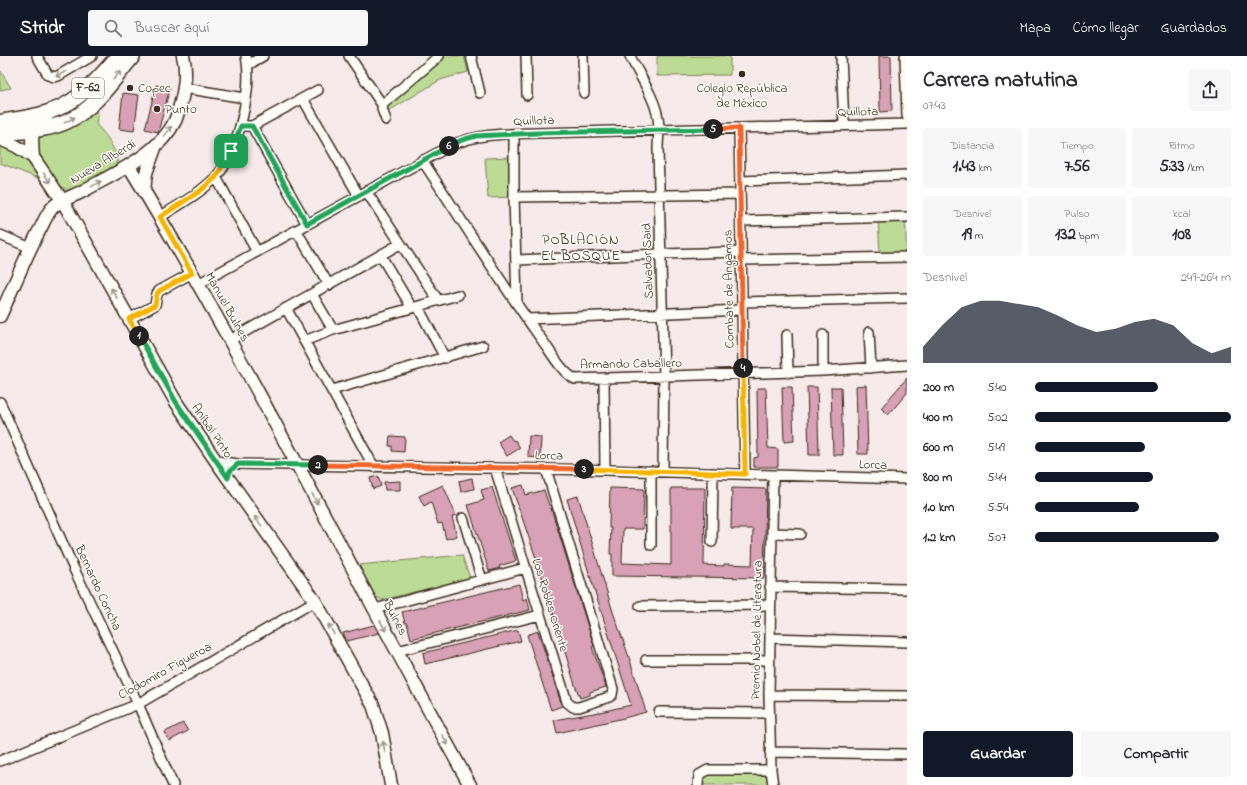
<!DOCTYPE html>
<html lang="es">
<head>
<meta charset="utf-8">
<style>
  body { margin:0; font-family:"Indie Flower",sans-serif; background:#f7f7f7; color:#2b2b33; height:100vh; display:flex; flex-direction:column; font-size:15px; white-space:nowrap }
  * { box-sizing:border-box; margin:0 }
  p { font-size:13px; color:#7c7c81 }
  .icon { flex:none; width:22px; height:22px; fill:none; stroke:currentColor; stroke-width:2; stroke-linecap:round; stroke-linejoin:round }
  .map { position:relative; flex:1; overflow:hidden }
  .side { display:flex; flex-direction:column; background:#fff; width:340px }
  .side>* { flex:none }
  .pin { position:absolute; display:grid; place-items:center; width:34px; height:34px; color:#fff; margin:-17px; border-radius:8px; box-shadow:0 2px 6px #0006 }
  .km { position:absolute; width:20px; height:20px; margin:-10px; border-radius:50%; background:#222; color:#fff; font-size:11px; line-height:20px; text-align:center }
  .round { display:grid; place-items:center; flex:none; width:42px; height:42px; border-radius:4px; background:#f7f7f7 }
  .summary { display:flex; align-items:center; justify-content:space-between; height:68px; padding:0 16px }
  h1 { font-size:22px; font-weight:700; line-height:30px }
  .stats { display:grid; grid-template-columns:repeat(3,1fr); gap:6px; height:68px; padding:4px 16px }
  .stats div { display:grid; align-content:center; border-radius:4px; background:#f7f7f7; text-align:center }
  .stats b { font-size:17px; font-weight:700 }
  .stats small { font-size:11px; font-weight:400 }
  .stats p { font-size:11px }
  .chart { height:112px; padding:8px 16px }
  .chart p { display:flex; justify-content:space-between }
  .chart svg { width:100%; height:72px; margin-top:4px; fill:#111827; opacity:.7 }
  .primary-button { display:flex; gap:8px; margin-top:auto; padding:8px 16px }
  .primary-button a { flex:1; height:46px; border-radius:4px; background:#111827; color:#fff; font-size:16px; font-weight:700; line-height:46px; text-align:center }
  .primary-button a+a { background:#f7f7f7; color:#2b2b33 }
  ul { padding:0 16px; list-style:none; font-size:13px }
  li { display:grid; grid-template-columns:64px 48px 1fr; align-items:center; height:30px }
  li i { height:10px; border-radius:5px; background:#111827 }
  header { display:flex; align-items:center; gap:24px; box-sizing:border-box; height:56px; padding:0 20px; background:#111827; color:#fff }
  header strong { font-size:19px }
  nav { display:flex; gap:22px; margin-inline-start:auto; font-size:14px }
  .search { width:280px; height:36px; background:#f7f7f7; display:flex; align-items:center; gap:10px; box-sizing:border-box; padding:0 14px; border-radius:4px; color:#7c7c81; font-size:15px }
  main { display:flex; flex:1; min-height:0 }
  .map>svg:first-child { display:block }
</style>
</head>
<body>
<header>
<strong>Stridr</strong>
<div class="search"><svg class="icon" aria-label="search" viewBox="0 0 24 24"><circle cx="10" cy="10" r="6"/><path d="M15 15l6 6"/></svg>Buscar aquí</div>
<nav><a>Mapa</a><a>Cómo llegar</a><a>Guardados</a></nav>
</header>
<main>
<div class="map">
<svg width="907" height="729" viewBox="0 0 907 729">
  <rect width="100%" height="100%" fill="#f6eaea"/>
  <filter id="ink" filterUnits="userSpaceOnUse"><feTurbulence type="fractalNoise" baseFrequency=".025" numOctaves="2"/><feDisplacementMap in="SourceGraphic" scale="8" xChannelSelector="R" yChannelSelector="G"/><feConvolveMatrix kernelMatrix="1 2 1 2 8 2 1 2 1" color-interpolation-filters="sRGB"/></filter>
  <g filter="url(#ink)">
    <path fill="#bcdb94" stroke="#7c8259" d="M444,0h20l4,16 -28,8 -53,32 -2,-6z
      M657,0h73v19l-73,1z
      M0,14l11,18 -11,2z
      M95,51l3,6 -2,11 11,13 11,20 -2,10 -48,24 -17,-13 -16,-28v-17z
      M0,90c23,7 29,14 42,34l-42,-17z
      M511,101l3,40 -26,1 -3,-40z
      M878,163h27l2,35h-27z
      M462,499l8,23 -88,22 -7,-4 -17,-31z
      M708,717l61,2 4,10h-69l-1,-4z"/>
    <path fill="#d8a1b6" stroke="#3b2a1e" d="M879,0h12l1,55 -12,1z
      M156,29l14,3 -12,44 -13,-3z
      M123,37l16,2 -5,36 -15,-2z
      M907,322v15l-19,22 -7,-7z
      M866,329l2,69h-10l-2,-68z
      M782,331h10l2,54 -10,1z
      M807,331h10l2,68h-10z
      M831,331h10l2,68h-10z
      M757,332h9l2,60 10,1v18h-24v-9l4,-1z
      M509,379l4,6 2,-1 5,8 -13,8 -9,-14z
      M390,380l15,1 -1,15 -12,-1v-5h-3z
      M529,380l12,1 -1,21 -12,-1z
      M378,420l3,10 -8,3 -3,-11z
      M472,422l2,11 -13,3 -2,-11z
      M400,425v9h-15l-1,-8z
      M443,429l13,30 -4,2 5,19 -11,3 -4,-16 -4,1 -7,-22 -7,4 -5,-10z
      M523,429l3,10 18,-5 6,18h1l43,138 -2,1 14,40 -16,5v3l-10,3 -5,-13 -35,-115 -28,-82z
      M492,431l24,74 -17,5 1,2 -11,3 -21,-66 16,-5 -3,-10z
      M610,432l34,1 -1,40h-20l-1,34 49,2v-77h34l-1,77 20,1v-2l28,1 1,-36h-22l1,-41 34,1 -2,89 -152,-2v-22h-2l1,-26h-2z
      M578,440l35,116 16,45 17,55 -22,6 -67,15 -3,-13 46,-8 31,-7 -42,-132 -22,-74z
      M519,528l4,16 4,-2 3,12 -119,29 -4,-16h-2l-3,-11z
      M374,569l5,8 -32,8 -4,-8z
      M518,574l3,11 -96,23 -2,-11z
      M538,575l24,75 -11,4 -24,-75z
      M183,667l5,8 -19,10 -4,-9z"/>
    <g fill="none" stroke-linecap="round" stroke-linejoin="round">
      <g stroke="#3b2a1e" stroke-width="12">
        <path id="street" d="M37,0l11,19 6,2 4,-1 34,-20
          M349,0l32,47 2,1 -1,5 4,11
          M471,0l9,37
          M526,0l1,39
          M583,0l1,37
          M630,0c9,19 25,42 28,62 2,10 0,21 0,31l6,228 -1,94
          M841,0l3,69
          M905,0l2,60
          M248,9l15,-9
          M184,32l61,10
          M303,43l56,97
          M383,48l56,-48
          M246,70h6l66,-36
          M252,70l55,98
          M739,72l6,345
          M514,78v63l3,106
          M422,104c40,60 78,122 120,180 9,12 20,33 33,39l248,-8 84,-6
          M216,121l41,75
          M740,125l167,-6
          M366,135l72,109
          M514,141l226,-3
          M160,161c19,-12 39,-23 55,-39 23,-24 38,-90 31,-122
          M741,165l166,-4
          M296,174l33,55
          M0,179l31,13
          M381,200l31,52
          M516,204l145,-6 80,-2
          M742,204l165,-3
          M198,228l252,-138c27,-13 57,-12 87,-13l370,-9
          M312,238l21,36
          M742,246l165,-4
          M418,251l27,51
          M286,252l88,159
          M129,263l26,-14 2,-11 2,-3 33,-18
          M527,263l215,-9
          M869,276l2,36
          M787,279l1,38
          M823,279v36
          M230,284l170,-96
          M304,285l29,-11 125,-35
          M604,323l1,91
          M332,334l151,-44
          M0,346l74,167 64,135 35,81
          M216,405l22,3 367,6 302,9
          M495,412l72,234 6,5h6l30,-10 3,-2 1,-6 -67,-220
          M651,415v74
          M773,419l-4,220 2,75 2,15
          M463,462l19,62
          M772,477l28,1
          M712,486l1,-69
          M770,531l137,2
          M640,550l130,-1
          M375,553l150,-41
          M770,582l137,4
          M397,595l143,-36
          M646,604h123
          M769,639l138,1
          M659,656l110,1
          M770,696l137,2
          M0,705l138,-57 177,-103
          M698,729l1,-10 9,-5h63"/>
      </g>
      <g stroke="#3b2a1e" stroke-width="15">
        <path id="secondary" d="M0,83l16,7 17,11 29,43 114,202 40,59 99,140 58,104 9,28 9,52
          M33,101c-2,-26 -3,-29 18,-45
          M129,110c122,201 226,413 341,619
          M144,135l2,-18 9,-25
          M0,260c13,-28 24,-56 38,-83 5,-8 8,-19 15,-26 8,-8 22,-11 32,-17 30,-17 74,-36 90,-69 3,-7 5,-16 7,-23 3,-14 5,-28 1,-42"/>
      </g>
      <g stroke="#3b2a1e" stroke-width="17">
        <path id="primary" d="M0,66c21,-4 44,-6 63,-16 22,-11 39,-32 55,-50
          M0,78c21,-3 46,-3 66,-12 29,-13 47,-42 67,-66"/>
      </g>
      <use href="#street" stroke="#fdfcf7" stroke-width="9"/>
      <use href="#secondary" stroke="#fdfcf7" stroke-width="12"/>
      <use href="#primary" stroke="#fdfcf7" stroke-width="14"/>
    </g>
    <defs><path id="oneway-shaft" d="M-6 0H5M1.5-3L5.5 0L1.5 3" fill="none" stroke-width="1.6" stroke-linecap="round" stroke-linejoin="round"/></defs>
    <g stroke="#9c938a">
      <use href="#oneway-shaft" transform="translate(61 18) rotate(153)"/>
      <use href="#oneway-shaft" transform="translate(117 19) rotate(-52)"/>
      <use href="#oneway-shaft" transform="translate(70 64) rotate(-28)"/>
      <use href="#oneway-shaft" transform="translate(168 75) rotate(-54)"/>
      <use href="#oneway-shaft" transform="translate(47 122) rotate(56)"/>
      <use href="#oneway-shaft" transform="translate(96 128) rotate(-29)"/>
      <use href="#oneway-shaft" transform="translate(114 237) rotate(-119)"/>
      <use href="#oneway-shaft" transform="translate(315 443) rotate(61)"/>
      <use href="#oneway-shaft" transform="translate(258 465) rotate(-125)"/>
      <use href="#oneway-shaft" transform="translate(383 570) rotate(62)"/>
      <use href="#oneway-shaft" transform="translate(331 573) rotate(-120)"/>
      <use href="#oneway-shaft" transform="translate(445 684) rotate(61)"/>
      <use href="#oneway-shaft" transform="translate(384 691) rotate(-100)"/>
    </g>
  </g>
  <g fill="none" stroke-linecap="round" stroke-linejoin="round" filter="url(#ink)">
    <g stroke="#fff" stroke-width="8">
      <path id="split-1" d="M139,280l-10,-17 26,-14 2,-11 2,-3 33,-18 -32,-56 40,-26 16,-14 15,-26"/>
    </g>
    <g stroke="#fff" stroke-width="8">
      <path id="split-2" d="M139,280l37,66 52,76 2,-7 8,-7 80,1"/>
    </g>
    <g stroke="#fff" stroke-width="8">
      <path id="split-3" d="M318,409l266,4"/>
    </g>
    <g stroke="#fff" stroke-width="8">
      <path id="split-4" d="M584,413l161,5 -2,-106"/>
    </g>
    <g stroke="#fff" stroke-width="8">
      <path id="split-5" d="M713,73l26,-1 4,240"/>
    </g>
    <g stroke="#fff" stroke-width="8">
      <path id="split-6" d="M449,90l13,-6 14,-4 61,-3 176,-4"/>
    </g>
    <g stroke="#fff" stroke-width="8">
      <path id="split-7" d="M231,95l10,-25h11l55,98 142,-78"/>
    </g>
    <use href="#split-1" stroke="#f5b400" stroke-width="5"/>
    <use href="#split-2" stroke="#22a559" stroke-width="5"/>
    <use href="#split-3" stroke="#f0652b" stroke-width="5"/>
    <use href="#split-4" stroke="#f5b400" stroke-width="5"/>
    <use href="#split-5" stroke="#f0652b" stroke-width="5"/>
    <use href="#split-6" stroke="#22a559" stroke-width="5"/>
    <use href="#split-7" stroke="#22a559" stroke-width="5"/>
  </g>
  <g fill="#3b2a1e" stroke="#fdfcf7" stroke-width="1.5">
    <circle cx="742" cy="18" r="4"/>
    <circle cx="130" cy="32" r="4"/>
    <circle cx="157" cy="53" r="4"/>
  </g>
  <g text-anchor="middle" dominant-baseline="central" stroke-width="3" stroke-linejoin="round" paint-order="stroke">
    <rect fill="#fdfcf7" stroke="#75695f" stroke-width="1" x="72" y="22" width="32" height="20" rx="3"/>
    <g font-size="12" font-weight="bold" fill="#3b2a1e">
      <text x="88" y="32">F-62</text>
    </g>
    <g font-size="13" fill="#3b2a1e" stroke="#fdfcf7" text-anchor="start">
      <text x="138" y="32">Copec</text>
      <text x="742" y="32" text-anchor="middle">Colegio República<tspan x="742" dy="15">de México</tspan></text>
      <text x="165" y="53">Punto</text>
    </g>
    <g font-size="13" fill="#3b2a1e" stroke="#fdfcf7">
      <text transform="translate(858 56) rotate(-1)">Quillota</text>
      <text transform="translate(534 65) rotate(-2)">Quillota</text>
      <text transform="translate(103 106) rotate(-31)">Nueva Alberdi</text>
      <text transform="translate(648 205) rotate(-92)">Salvador Said</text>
      <text transform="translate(729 233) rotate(-91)">Combate de Angamos</text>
      <text transform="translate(227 251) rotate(61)">Manuel Bulnes</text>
      <text transform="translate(631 308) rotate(-1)">Armando Caballero</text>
      <text transform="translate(212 375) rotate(56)">Aníbal Pinto</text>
      <text transform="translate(549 400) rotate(1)">Lorca</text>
      <text transform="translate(873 409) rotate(2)">Lorca</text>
      <text transform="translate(98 532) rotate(65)">Bernardo Concha</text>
      <text transform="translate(550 549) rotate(73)">Los Robles Oriente</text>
      <text transform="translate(395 562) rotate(62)">Bulnes</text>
      <text transform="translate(757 574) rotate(-89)">Premio Nobel de Literatura</text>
      <text transform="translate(165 615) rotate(-29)">Clodomiro Figueroa</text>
    </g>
    <g font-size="14" letter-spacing="1" fill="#3b2a1e" stroke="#fdfcf7">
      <text x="581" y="184">POBLACIÓN<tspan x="581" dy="16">EL BOSQUE</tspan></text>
    </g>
  </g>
</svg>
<div class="pin" style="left:231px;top:95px;background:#1e9e55"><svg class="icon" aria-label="arrive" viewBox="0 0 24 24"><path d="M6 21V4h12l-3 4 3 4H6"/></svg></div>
<b class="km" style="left:139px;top:280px">1</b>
<b class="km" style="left:318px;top:409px">2</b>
<b class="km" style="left:584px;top:413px">3</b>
<b class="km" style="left:743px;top:312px">4</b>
<b class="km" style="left:713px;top:73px">5</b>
<b class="km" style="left:449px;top:90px">6</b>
</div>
<section class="side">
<div class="summary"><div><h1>Carrera matutina</h1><p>07:43</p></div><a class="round"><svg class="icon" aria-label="share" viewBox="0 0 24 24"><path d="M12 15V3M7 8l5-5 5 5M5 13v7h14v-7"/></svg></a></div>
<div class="stats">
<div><p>Distancia</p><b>1.43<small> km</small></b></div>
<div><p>Tiempo</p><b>7:56</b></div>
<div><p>Ritmo</p><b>5:33<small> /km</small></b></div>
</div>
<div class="stats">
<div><p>Desnivel</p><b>19<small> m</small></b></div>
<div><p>Pulso</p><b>132<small> bpm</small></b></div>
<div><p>kcal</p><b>108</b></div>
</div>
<div class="chart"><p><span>Desnivel</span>249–264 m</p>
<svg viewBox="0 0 160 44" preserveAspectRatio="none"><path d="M0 44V34L10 21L20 10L30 6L40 6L50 8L60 10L70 15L80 21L90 25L100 23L110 19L120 17L130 21L140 32L150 38L160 34V44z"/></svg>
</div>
<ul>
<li><b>200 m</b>5:40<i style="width:63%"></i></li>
<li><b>400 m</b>5:02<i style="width:100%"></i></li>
<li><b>600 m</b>5:49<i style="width:56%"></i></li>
<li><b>800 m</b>5:44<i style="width:60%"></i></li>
<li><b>1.0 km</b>5:54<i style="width:53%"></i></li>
<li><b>1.2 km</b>5:07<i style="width:94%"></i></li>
</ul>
<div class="primary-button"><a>Guardar</a><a>Compartir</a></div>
</section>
</main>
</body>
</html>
